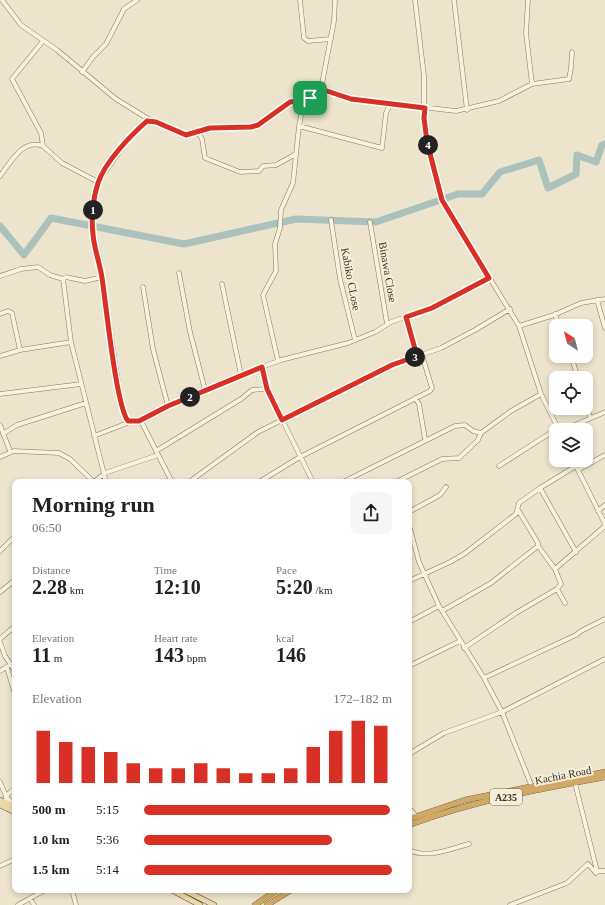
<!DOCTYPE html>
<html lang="en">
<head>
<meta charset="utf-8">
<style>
  body { margin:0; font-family:Georgia,serif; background:#f6f6f6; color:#222; height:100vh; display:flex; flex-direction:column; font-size:15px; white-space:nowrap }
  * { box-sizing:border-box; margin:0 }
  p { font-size:13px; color:#767676 }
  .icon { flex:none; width:22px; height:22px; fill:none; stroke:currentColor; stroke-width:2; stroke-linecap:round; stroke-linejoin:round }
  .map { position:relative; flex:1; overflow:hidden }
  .details { position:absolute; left:12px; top:479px; width:400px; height:414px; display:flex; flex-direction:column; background:#fff; border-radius:8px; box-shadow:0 2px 6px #0003 }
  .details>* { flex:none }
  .needle { width:26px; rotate:324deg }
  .controls { position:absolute; left:549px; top:319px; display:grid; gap:8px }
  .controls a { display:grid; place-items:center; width:44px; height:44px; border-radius:8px; background:#fff; box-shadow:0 2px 6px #0003; font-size:20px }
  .pin { position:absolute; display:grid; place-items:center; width:34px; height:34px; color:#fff; margin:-17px; border-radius:8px; box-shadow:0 2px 6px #0006 }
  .km { position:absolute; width:20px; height:20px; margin:-10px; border-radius:50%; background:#222; color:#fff; font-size:11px; line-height:20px; text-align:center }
  .round { display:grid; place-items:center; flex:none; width:42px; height:42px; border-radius:8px; background:#f6f6f6 }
  .head { display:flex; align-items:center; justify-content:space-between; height:68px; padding:0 20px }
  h1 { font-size:22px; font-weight:700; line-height:30px }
  .figures { display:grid; grid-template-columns:repeat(3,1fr); gap:6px; height:68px; padding:4px 20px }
  .figures div { display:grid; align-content:center }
  .figures b { font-size:20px; font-weight:700 }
  .figures small { font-size:11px; font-weight:400 }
  .figures p { font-size:11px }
  .chart { height:112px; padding:8px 20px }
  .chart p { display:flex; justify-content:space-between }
  .chart svg { width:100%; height:72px; margin-top:4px; stroke:#d93025; stroke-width:6 }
  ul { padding:0 20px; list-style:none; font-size:13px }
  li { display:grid; grid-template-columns:64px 48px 1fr; align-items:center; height:30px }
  li i { height:10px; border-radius:5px; background:#d93025 }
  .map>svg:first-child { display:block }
</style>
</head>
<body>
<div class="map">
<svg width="605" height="905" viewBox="0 0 605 905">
  <rect width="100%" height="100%" fill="#ece4cc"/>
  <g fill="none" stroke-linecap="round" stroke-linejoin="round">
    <path stroke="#abc1bc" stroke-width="7" d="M0,226l24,29 27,-37 133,26 112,-25 80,3 82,-28h24l18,-22 39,-12 9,28 28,-14 1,-19 19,7 6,-17 3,-1"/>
    <g stroke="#877861" stroke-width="5">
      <path id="minor" d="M2,0l19,25 36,25 59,49 34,21
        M300,0l4,38 4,3 23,-2
        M415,0l9,76v42l3,24 15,58 77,126 22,68 18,36
        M454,0l13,110
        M43,41l-31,38 29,54 2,13 19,17 36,19
        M82,72l11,-15 13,-13 18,-35 13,-9
        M532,84l37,-5 2,-11 1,-16
        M321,89l13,-68 1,-21
        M299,126l83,22 4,-35 4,-8h1
        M197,131l5,8 3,19 35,14 19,-1 4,-5 13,-1 20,-11
        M0,176c11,-14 23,-38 43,-30
        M331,220l9,59 15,61
        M370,222l17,102
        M179,273l11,59 15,58
        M0,276l21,-7 17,-2 12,8 13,4 3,-2 19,4 17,-4
        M63,279l8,63 35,140
        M222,284l19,91
        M143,287l10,62 15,57
        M597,300l8,28
        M0,314l8,-3 4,2 8,37
        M555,314l4,12
        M405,317l12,39
        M519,326l35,-11 27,-12 24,-4
        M0,356l20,-6 51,-8
        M571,356l7,22
        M278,361l-15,-66 13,-24 -1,-27 5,-16 1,-18 12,-27 6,-57 5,-25
        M262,367l5,22 46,93
        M0,394l81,-10
        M415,398l4,6 6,35
        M586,403l4,14
        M139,421l29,-15 94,-39 19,-7 67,-17 27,-11 16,-10 41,-14 57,-31
        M0,425l10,26
        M563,430l42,-18
        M3,434l14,-9 69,-22
        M94,436l36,-14
        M156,451l85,-52 11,-9 15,-1
        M0,457l14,-6 45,2 11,6 24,23
        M573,460l32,64
        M499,466l59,-38
        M578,470l27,-15
        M94,482l11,-9 53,-18
        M172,482l-30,-59 -3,-2 -9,1 -5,-4 -5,-23 -18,-118 -9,-42 -1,-19 6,-34 26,-37 23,-24h8l31,14 24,-7 41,-1 7,-2 32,-23 16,-2 10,-11h5l30,10 105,12 43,-10 33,-17 -6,-51 2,-33
        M189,482l69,-50 134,-67 49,-17 34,-18 35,-21
        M259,482l41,-25 130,-66 2,-3 -10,-33
        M343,482l112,-56 10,-1 8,6 8,2 30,-22 30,-17
        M396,482l46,-23 17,-1 19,-18 3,-7
        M540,488l36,64
        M598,511l7,-6
        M409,512l31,-17 6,-8
        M409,525l10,37 20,44 45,72 18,34 30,75
        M0,551l15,-15
        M555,569l50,-43
        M409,581l41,-19 14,-8 52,-40 3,-11 21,-15 36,-22
        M557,589l8,14
        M0,592l15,-12
        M442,611l49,-28 47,-37
        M409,622l30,-16
        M0,639l15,-13
        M0,642l5,14 10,15
        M464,648l52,-35 41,-24 4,-5 -6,-15 -17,-23v-3l-20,-33
        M409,666l51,-25
        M7,668l8,26
        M0,671l8,-5
        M484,678l92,-43 5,-4 24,-12
        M409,754l35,-21 58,-21 103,-53
        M0,782l6,14 9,10
        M6,803v-7l9,-8
        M409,808l7,8
        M409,850c19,9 41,-1 60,-6
        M0,866l15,-7
        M597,871h8
        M72,890l4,15
        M30,898l4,7
        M18,905l27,-15
        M510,905l57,-22 21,-19 8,9 1,-2 -22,-88"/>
    </g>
    <g stroke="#564634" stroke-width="6">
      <path id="major" d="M0,800l15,7
        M0,805l15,7
        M172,890l28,15
        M184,890l30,15"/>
    </g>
    <g stroke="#564634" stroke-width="6">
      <path id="highway" d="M409,819l56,-19 140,-28
        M409,825c63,-24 130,-36 196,-48
        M255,905l22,-15
        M267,905l24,-15"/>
    </g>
    <use href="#minor" stroke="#f7f1de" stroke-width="4"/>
    <use href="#major" stroke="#eadaa8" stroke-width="5"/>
    <use href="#highway" stroke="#d1a966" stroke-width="5.5"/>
  </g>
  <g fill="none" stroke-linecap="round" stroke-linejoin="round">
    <g stroke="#fff" stroke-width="8">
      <path id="route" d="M316,89h5l30,10 74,9 -1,10 3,24 15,58 47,78 -57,30 -26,9 11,39 -25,9 -110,55 -15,-31 -5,-22 -94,39 -29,15h-11c-12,-15 -22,-118 -26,-143 -2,-15 -8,-29 -9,-44 -2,-16 0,-36 5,-51 7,-21 32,-47 49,-62l9,1 30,13 24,-7 41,-1 7,-2 32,-23 16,-2z"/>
    </g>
    <use href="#route" stroke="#d93025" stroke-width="5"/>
  </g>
  <g text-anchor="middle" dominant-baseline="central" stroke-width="4" stroke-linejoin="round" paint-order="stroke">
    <rect fill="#f4eedb" stroke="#71685a" stroke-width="1" x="490" y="789" width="32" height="16" rx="3"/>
    <g font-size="10" font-weight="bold" fill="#392f23">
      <text x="506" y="797">A235</text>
    </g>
    <g font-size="11" fill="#392f23" stroke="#f4eedb">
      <text transform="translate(388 272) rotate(80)">Binawa Close</text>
      <text transform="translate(351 279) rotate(79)">Kabiko CLose</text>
      <text transform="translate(563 775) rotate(-11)">Kachia Road</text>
    </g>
  </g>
</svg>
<div class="controls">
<a><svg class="needle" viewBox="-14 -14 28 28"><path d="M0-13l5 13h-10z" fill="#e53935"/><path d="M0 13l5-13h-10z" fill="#767676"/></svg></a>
<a><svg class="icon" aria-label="locate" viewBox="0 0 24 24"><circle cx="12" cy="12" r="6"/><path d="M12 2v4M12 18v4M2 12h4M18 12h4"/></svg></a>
<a><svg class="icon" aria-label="layers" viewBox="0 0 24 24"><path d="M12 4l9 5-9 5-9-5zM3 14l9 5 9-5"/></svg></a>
</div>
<div class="pin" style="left:310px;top:98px;background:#1e9e55"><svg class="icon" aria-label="arrive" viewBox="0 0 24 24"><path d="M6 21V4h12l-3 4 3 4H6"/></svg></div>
<b class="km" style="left:93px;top:210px">1</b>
<b class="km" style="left:190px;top:397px">2</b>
<b class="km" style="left:415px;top:357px">3</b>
<b class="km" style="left:428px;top:145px">4</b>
<section class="details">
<div class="head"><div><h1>Morning run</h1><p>06:50</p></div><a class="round"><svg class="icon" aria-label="share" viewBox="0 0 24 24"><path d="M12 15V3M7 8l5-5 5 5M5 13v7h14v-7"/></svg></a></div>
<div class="figures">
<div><p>Distance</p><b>2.28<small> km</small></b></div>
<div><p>Time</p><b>12:10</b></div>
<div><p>Pace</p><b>5:20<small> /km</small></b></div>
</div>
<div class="figures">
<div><p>Elevation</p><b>11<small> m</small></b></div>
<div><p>Heart rate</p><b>143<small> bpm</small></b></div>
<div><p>kcal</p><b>146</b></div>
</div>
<div class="chart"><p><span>Elevation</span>172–182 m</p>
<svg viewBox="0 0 160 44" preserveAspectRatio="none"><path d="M5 44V12M15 44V19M25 44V22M35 44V25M45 44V32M55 44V35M65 44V35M75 44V32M85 44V35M95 44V38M105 44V38M115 44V35M125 44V22M135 44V12M145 44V6M155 44V9"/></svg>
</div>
<ul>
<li><b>500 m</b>5:15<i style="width:99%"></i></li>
<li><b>1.0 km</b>5:36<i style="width:76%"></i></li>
<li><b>1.5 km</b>5:14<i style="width:100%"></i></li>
</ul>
</section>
</div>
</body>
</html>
